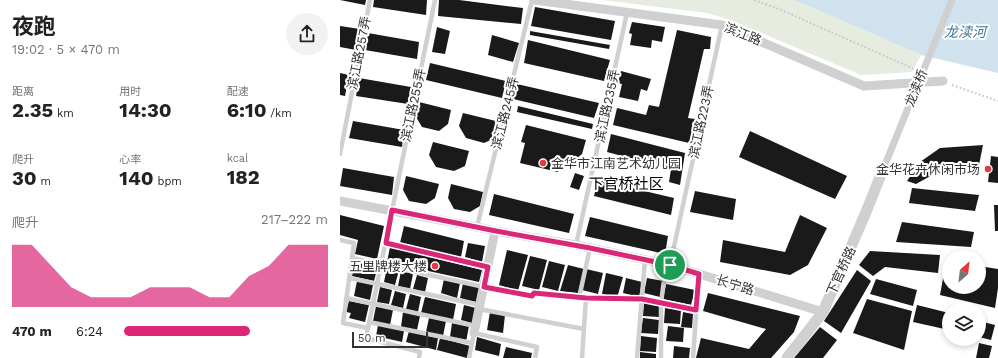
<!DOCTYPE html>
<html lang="zh">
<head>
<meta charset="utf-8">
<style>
  body { margin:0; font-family:"Work Sans","Noto Sans SC",sans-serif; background:#f2f2f2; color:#222; height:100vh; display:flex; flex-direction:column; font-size:15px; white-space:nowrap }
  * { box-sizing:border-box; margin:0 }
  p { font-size:13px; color:#767676 }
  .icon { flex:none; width:22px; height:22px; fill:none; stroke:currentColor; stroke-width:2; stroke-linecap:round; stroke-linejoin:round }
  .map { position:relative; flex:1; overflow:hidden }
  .drawer { display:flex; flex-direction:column; background:#fff; width:340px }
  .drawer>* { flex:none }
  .needle { width:26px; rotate:28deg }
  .fabs { position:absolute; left:602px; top:250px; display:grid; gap:8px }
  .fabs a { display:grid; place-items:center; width:44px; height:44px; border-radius:50%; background:#fff; box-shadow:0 2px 6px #0003; font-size:20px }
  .scale { position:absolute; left:12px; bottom:10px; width:76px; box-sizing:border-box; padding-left:4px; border:2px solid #333; border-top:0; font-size:11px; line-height:14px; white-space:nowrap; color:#333; -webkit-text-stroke:3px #fff; paint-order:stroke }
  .pin { position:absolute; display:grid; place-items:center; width:34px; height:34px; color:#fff; margin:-17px; border:2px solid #fff; border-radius:50%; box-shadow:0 1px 4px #0007 }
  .round { display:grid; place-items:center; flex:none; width:42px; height:42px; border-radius:21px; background:#f2f2f2 }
  .summary { display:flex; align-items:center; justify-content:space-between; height:68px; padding:0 12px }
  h1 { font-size:22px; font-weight:700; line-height:30px }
  .figures { display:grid; grid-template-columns:repeat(3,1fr); gap:6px; height:68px; padding:4px 12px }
  .figures div { display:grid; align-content:center }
  .figures b { font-size:20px; font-weight:700 }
  .figures small { font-size:11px; font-weight:400 }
  .figures p { font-size:11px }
  .chart { height:112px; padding:8px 12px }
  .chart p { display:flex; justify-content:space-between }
  .chart svg { width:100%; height:72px; margin-top:4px; fill:#db2777; opacity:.7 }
  ul { padding:0 12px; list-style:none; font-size:13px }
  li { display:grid; grid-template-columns:64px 48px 1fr; align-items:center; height:30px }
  li i { height:10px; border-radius:5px; background:#db2777 }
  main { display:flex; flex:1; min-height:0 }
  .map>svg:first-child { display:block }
</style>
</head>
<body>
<main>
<section class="drawer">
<div class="summary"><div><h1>夜跑</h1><p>19:02 · 5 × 470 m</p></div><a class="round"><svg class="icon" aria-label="share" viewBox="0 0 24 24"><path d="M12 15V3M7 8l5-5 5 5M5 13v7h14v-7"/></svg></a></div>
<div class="figures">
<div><p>距离</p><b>2.35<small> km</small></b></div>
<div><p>用时</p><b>14:30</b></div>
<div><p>配速</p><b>6:10<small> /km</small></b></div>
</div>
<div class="figures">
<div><p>爬升</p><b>30<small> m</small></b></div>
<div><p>心率</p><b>140<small> bpm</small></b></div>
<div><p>kcal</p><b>182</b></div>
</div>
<div class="chart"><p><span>爬升</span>217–222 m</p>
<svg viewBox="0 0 160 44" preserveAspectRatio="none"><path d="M0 44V6L10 6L20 19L30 32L40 38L50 38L60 38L70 32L80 32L90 32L100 38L110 38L120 25L130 19L140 6L150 6L160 6V44z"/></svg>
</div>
<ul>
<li><b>470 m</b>6:24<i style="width:62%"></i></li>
</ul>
</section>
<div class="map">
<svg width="658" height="358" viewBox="0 0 658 358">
  <rect width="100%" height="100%" fill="#fff"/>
  <path fill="#e6ecdf" d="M262,0h190l12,4 117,51 -9,17 -51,3 -128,-54 -26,-8z"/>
  <path fill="#cfe2ee" d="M452,0h206v73l-77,-18 -117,-51z"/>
  <path fill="#1a1a1a" d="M0,0h26l-1,5z
    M34,0h53l-1,15 -53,-8z
    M99,0h20l64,8 -2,16 -83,-8z
    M195,7l80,14 -4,19 -80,-14z
    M292,22l33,5 -3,15 -10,-2 -1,8 -21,-3 2,-11 -3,-1z
    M0,26l20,3 -4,21 -16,-3z
    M97,27l13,4 -5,23 -13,-2z
    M337,30l34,7 -1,12h-6l-16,69 7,1 -6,24 -76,-18 4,-17 29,7 3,-10 10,2z
    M190,31l80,14 -1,4 -79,-14z
    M28,33l51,9 -2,17 -52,-9z
    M152,35l27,8 -6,19 -25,-7z
    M188,40l82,20 -6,21 -80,-18z
    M90,63l76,18 -4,17 -76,-18z
    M281,71l30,8 -4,12 -6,-2 -3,12 -19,-4 3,-13 -4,-1z
    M0,73l9,2 -4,21 -5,-1z
    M19,78l52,9 -3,17 -52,-8z
    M177,84l82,19 -5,15 -81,-19z
    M79,102l32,8 -3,14 -9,7 -17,-4 -6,-10z
    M178,106l75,18 -1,5 -75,-17z
    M123,113l37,9 -5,16 -11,5 -18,-5 -7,-12z
    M13,121l51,9 -2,17 -53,-9z
    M186,125l60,15 -4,14 -6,5 -7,3 -9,-2 -2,12 -38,-9 5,-20 -4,-1z
    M410,131l97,45 -12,23 -96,-42z
    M271,134l74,19 -5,32 -11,-3 2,-13 -64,-17z
    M93,142l36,9 -4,15 -11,5 -18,-4 -7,-12z
    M643,145l-5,25 -33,-2 -29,16 -9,-3 13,-19 20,-14z
    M651,156l7,1v26l-10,-1z
    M3,168l51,9 -2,18 -52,-9z
    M235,173l9,3 -5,14 -9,-3z
    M66,176l33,8 -4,14 -9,6 -17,-3 -6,-11z
    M258,180l76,18 -3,17 -77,-19z
    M111,184l32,8 -3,14 -10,6 -16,-3 -6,-11z
    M572,188l67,7 -4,16 -66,-8z
    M355,191l41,8 -3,21 -43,-8z
    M154,194l80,20 -5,19 -80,-18z
    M654,205h4v26h-3z
    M0,215l44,11 -7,33 -22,-5 3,-14 -18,-5z
    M460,215l27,13 -19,37 -18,10 -70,-13 3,-22 62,12z
    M250,217l78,19 -3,18 -80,-18z
    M562,222l72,10 -3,15 -75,-5z
    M64,226l60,15 -3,16 -61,-14z
    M128,243l17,3 -3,16 -17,-5z
    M50,247l92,23 -3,12 -92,-20z
    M167,250l21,5 -10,36 -19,-6z
    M530,251l70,4 -2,18 -53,-6 -12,9 -14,-11z
    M190,256l17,4 -8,30 -17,-4z
    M16,261l22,5 -4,15 -22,-5z
    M209,261l16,4 -7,26 -16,-4z
    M606,262l3,1v24h30v-21l19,3v19l-3,20 -55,-13z
    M228,265l16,4 -6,24 -18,-2z
    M47,267l12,3 -4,15 -11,-3z
    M246,269l17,4 -5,21 -16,-4z
    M517,270l14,11 -30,52 -17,-12z
    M61,271l12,3 -3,15 -12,-3z
    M266,273l17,4 -6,21 -15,-4z
    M77,275l11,3 -3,14 -12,-3z
    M286,278l16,4 -3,15 -16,-4z
    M307,278l16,3 -3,16 -16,-4z
    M104,279l16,4 -3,15 -16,-5z
    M536,279l41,11 -4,16 -43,-12z
    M17,281l16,4 -3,15 -16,-4z
    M123,283l16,4 -3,15 -16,-4z
    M326,284l29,6 -4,15 -28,-6z
    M40,287l12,3 -3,14 -12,-2z
    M55,291l11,3 -3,14 -12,-3z
    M368,293l92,23 -6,16 -23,26h-75l5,-20 48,11 17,-20 -63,-18z
    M70,294l11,3 -3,15 -12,-3z
    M85,297l31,7 -3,16 -32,-7z
    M527,299l45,12 -8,39 -51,-17z
    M9,301l20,4 -4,17 -16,-4 2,-5 -5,-1z
    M304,303l15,2v12l-16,-1z
    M124,305l12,3 -4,15 -11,-3z
    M577,305l32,8v17l-36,-8z
    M36,306l17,4 -3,15 -17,-4z
    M325,308l16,2 -1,14 -16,-1z
    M63,312l17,4 -3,14 -16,-3z
    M150,312l15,3 -2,18 -16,-3z
    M343,312l10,2 -1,14 -11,-1z
    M89,318l17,3 -3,15 -17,-4z
    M303,318l16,2 -1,14 -17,-1z
    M639,321l16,4 -4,15 -12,-3z
    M112,323l17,3 -3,16 -16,-5z
    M38,325l26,6 -2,11 -26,-6z
    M328,326l16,2 -1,14 -17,-1z
    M480,327l17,13 -14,18h-29z
    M69,331l29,7 -2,12 -30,-8z
    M301,336l16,2 -1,14 -16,-1z
    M137,337l24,7 -2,12 -24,-6z
    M100,338l30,8 -3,12 -30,-8z
    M639,343l13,3 -3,12h-13z
    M334,346l16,2 -1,10h-16z
    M166,347l26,6 -1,5h-28z
    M300,352l16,2v4h-16z"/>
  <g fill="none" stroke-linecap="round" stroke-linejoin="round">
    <path stroke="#cdcdcd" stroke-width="2" stroke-dasharray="2 2" stroke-linecap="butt" d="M414,0l25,9 135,60
      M612,85l46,16"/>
    <path stroke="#d0d0d0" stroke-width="4.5" d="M0,154l30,-154
      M137,227l55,-227
      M0,240l14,3 -11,80 25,5
      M45,243l103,24
      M236,245l51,-232
      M12,258l132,29 48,9 2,-3 45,5
      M330,265l52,-240
      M9,278l131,27
      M6,298l129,28
      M246,298l56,1 54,11
      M139,309l105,20
      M29,322l103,21
      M79,358l1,-6 -54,-14 69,-338
      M129,358l5,-25 63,14 -2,11
      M242,358l4,-60h-7l11,-50
      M297,358l8,-99
      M321,358v-55l5,-38
      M353,358l6,-84"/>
    <path stroke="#d0d0d0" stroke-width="7" d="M540,177l72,-177"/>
    <path stroke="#d0d0d0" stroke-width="9" d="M195,0l187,25 142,61 79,-5
      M0,201l137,26 18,4 81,14 94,20 153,47
      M134,333l21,-102"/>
    <path stroke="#d0d0d0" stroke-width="11" d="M447,358l36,-46 43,-100 14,-35"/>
  </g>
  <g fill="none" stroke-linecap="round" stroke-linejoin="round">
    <g stroke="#fff" stroke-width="8">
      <path id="route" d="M52,210l104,21 94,17 80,17 29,9 -3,36 -54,-11 -56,-1 -52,-5 -2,3 -48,-9 4,-20 -102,-24z"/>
    </g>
    <use href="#route" stroke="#db2777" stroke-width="5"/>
  </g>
  <g fill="#e63946" stroke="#fff" stroke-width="1.5">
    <circle cx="203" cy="163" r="4"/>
    <circle cx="648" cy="169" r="4"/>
    <circle cx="95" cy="266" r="4"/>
  </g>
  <g text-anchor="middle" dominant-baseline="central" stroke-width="4" stroke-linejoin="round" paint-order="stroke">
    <g font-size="13" fill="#333" stroke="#fff">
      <text transform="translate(403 34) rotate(22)">滨江路</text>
      <text transform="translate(19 53) rotate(-79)">滨江路257弄</text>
      <text transform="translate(576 88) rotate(-68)">龙渎桥</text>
      <text transform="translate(73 105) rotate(-78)">滨江路255弄</text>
      <text transform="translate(267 106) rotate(-78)">滨江路235弄</text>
      <text transform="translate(165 113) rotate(-76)">滨江路245弄</text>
      <text transform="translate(361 122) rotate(-78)">滨江路223弄</text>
      <text transform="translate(501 271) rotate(-66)">下官桥路</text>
      <text transform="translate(395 285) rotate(17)">长宁路</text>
    </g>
    <g font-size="13" fill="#333" stroke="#fff" text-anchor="end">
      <text x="211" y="163" text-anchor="start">金华市江南艺术幼儿园</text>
      <text x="640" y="169">金华花卉休闲市场</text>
      <text x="87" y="266">五里牌楼大楼</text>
    </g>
    <g font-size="14" font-style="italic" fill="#3f7597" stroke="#fff">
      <text x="625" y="32">龙渎河</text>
    </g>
    <g font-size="15" fill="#000" stroke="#fff">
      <text x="286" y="184">下官桥社区</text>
    </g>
  </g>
</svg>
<div class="fabs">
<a><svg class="needle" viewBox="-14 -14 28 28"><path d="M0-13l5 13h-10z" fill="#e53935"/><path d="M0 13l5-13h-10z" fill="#767676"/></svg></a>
<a><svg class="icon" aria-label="layers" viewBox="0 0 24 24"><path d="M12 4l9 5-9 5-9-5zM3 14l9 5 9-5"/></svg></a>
</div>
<div class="scale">50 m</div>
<div class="pin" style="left:330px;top:265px;background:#1e9e55"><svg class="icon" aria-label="arrive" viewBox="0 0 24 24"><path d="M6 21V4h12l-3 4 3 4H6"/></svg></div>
</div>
</main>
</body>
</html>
